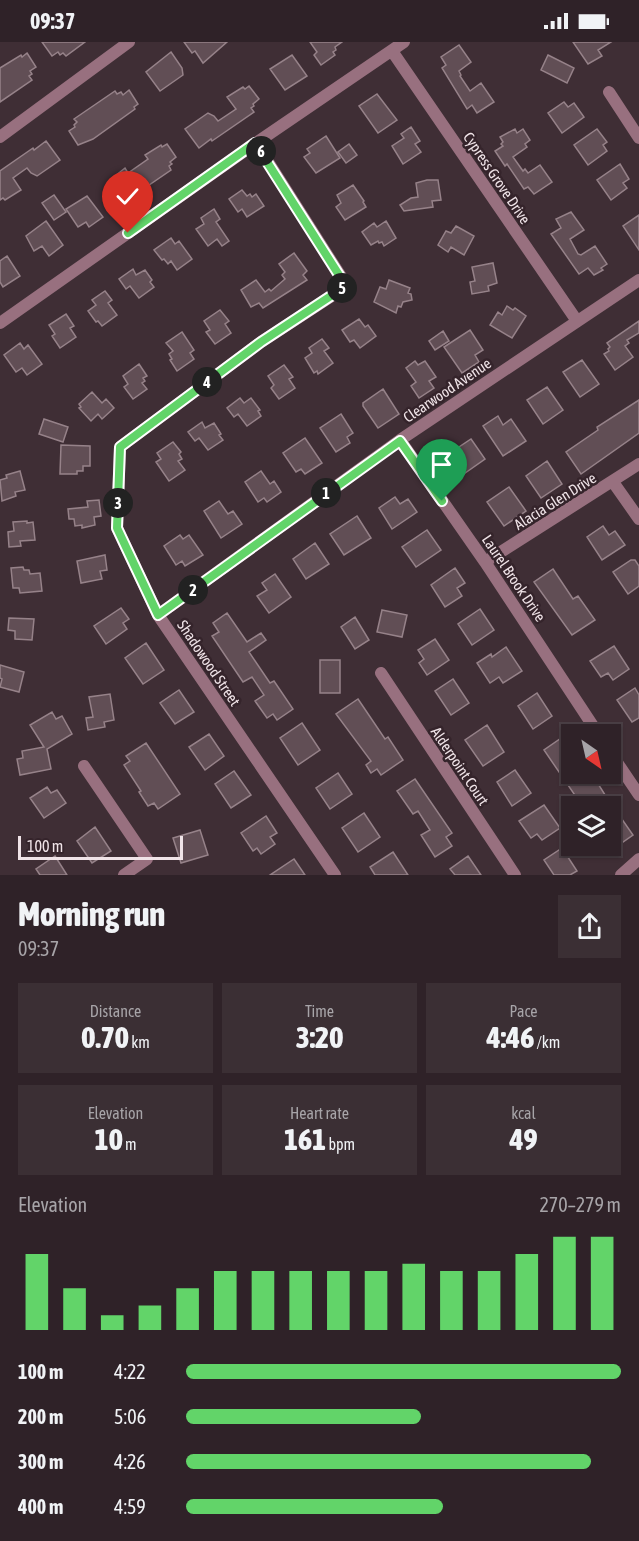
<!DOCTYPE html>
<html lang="en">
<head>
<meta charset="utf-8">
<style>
  body { margin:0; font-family:"Asap Condensed",sans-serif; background:#3b2f34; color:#f1f3f6; height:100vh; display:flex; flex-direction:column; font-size:22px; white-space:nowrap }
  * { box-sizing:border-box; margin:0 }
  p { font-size:20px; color:#a7a4a8 }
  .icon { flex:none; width:33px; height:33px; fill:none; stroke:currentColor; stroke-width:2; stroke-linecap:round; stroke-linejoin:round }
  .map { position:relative; height:833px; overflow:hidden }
  .panel { display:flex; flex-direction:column; background:#2f2228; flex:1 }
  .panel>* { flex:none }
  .needle { width:39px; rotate:146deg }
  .controls { position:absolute; left:561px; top:682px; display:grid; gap:12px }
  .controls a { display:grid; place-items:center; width:60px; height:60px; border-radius:0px; background:#2f2228; box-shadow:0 2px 4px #0004,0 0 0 2px #4a3f45; font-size:30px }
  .scale { position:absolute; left:18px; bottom:15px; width:165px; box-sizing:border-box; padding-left:6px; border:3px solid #f0e4e8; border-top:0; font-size:16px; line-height:21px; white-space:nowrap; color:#f0e4e8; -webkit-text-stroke:4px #35242b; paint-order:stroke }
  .pin { position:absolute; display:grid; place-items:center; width:51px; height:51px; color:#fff; margin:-62px -26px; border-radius:50% 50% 50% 0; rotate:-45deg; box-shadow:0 0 6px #0007 }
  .pin .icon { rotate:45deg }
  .km { position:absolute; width:30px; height:30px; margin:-15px; border-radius:50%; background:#222; color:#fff; font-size:16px; line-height:30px; text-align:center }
  .round { display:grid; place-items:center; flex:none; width:63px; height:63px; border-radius:0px; background:#3b2f34 }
  .overview { display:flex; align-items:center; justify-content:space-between; height:102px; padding:0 18px }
  h1 { font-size:33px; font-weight:800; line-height:45px }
  .metrics { display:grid; grid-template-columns:repeat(3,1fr); gap:9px; height:102px; padding:6px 18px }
  .metrics div { display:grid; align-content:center; border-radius:0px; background:#3b2f34; text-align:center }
  .metrics b { font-size:30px; font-weight:800 }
  .metrics small { font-size:16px; font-weight:400 }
  .metrics p { font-size:16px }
  .chart { height:168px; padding:12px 18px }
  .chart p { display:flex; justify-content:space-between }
  .chart svg { width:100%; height:108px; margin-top:6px; stroke:#62d469; stroke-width:6 }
  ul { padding:0 18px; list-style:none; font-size:20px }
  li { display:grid; grid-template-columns:96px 72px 1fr; align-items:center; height:45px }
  li i { height:15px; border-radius:8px; background:#62d469 }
  .status { display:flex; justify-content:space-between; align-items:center; height:42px; padding:0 30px; background:#2f2228; direction:ltr }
  .status svg { height:16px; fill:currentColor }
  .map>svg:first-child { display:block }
</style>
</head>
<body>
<div class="status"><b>09:37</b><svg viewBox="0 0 49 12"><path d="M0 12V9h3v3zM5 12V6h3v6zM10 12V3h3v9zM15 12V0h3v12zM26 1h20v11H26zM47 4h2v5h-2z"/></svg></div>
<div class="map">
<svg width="639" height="833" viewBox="0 0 639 833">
  <rect width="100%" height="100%" fill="#3f2e35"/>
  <path fill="#614e55" stroke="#968289" stroke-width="1.5" d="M42,0h43l-19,14 -3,-3 -3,2 -2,-3 -6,4z
    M184,0h43l-24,21 -8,-12 -3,2z
    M310,0h32l-7,5 1,3 -3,2 2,3 -14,10 -7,-10 3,-3z
    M573,0h38l-13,8 4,6 -14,8z
    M459,3l12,17 -12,9 2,4 -1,1 10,15 11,-8 13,19 -17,11 -5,-8 -5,4 -25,-41 4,-3 -5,-8z
    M171,10l11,16 1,7 -23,16 -14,-19z
    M27,11l9,14 -6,4 2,3 -3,2 3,4 -32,22v-34l21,-13 1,2z
    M292,13l15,21 -22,14 -15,-21z
    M548,13l26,13 -7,15 -26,-13z
    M249,44l10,13 -6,5 1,2 -3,2 3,4 -42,29 -1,-2 -12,9 -14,-19 23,-16 6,3 4,5 18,-12 -9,-12 16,-10 2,2z
    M129,48l9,14 -4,3 1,2 -42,30 -15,6 -9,-14 6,-4 -1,-2 3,-3 -3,-3 41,-28 2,3 4,-2 2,3z
    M377,52l20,26 -19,13 -19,-27z
    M564,60l4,5 6,-4 10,14 -22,16 -14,-20z
    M411,85l9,14 -5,3 6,8 -18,12 -11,-18 12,-8 -3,-4z
    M515,87l2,4 6,-4 7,11 -5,4 2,3 -14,10 10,14 2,-2 3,4 12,-8 12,17 -18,12 -6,-7 -4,2 -17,-25 -2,2 -10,-15 8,-5 -2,-2 2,-2 -3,-5z
    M597,87l10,13 -4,3 4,6 -19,14 -14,-20z
    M326,94l14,22 -24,15 -12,-16 6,-4 -3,-4z
    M46,99l14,19 -23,16 -6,-3 -4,-5 -14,10 8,12 -16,10 -2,-2 -3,2v-29l33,-23 1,2z
    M167,102l9,13 -6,5 2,2 -3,2 2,4 -41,28 -3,-3 -3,2 -2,-3 -6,5 -10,-13 6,-4 -2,-2 15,-12 3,5 20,-14 -3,-4 16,-10 1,2z
    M349,102l8,11 -11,8 -8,-11z
    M620,122l9,15 -6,4 4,5 -16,12 -14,-20z
    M427,138h11l3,20 -9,1 1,6 -29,4 -4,-6 11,-7 7,-1 -2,-14z
    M353,143l11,16 -1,1 3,5 -21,13 -9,-13 5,-4 -4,-8z
    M242,148l5,6 3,-2 2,3 4,-3 8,12 -17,11 -5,-8 -4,3 -9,-13z
    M54,153l12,17 -12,8 -12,-17z
    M87,154l16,21 -14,10 -3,-5 -8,5 -12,-18z
    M214,167l6,10 -4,3 13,19 -7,5 -5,-7 -9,7 -12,-17 8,-5 -3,-6z
    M571,170l13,18 -14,9 8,15 3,1 14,-9 12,18 -6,4 2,2 -9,5 -6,-7 -9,6 -28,-40 10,-6 -5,-9z
    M639,173v35l-16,-24z
    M46,179l17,24 -14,11 -7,-10 -8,5 -8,-15z
    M386,179l10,17 -12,8 -2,-4 -3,1 -1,-2 -7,4 -9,-13 12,-9 3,4z
    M456,184l18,10 -10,19 -13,-8 -3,5 -10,-7 8,-14 5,2z
    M171,196l4,6 4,-3 13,18 -15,11 -6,-9 -3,3 -4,-5 -2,1 -8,-10z
    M294,211l13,18 -4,4 4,5 -44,28 -4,-5 -8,4 -10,-17 15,-10 9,12 4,-3 2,2 14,-12 -3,-4 3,-3 -6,-8z
    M7,214l13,20 -17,11 -3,-5v-21z
    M493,221l4,20 -9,3 1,5 -17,3 -2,-12 5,-1 -3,-14z
    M133,227l3,6 9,-5 7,10 -2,2 4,5 -15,11 -9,-12 -4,3 -7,-10z
    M389,238l21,8 -2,5 3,1 1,6 -9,2 -2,5 -3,-1 -2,7 -22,-11 6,-15 6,2z
    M105,249l7,9 -4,3 9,12 -15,11 -4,-5 -2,1 -8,-11 8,-6 -4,-5z
    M507,264l6,4 2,-2 11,8 -14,22 -22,-13 8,-13 4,3z
    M220,268l9,11 -4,3 6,9 -16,11 -9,-12 4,-2 -6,-9z
    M66,272l8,12 -4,2 6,9 -16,11 -8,-12 3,-2 -6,-9z
    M359,277l6,8 3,-2 8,11 -16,12 -6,-8 -4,2 -8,-12z
    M639,279v12l-12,7 2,3 -4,3 8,11 -18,13 -11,-16 5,-3 -1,-2 2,-2 -3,-4z
    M470,288l13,20 -8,5 4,7 -17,11 -18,-26z
    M443,289l6,10 -14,9 -6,-9z
    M182,290l12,18 -4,3 4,6 -17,12 -7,-11 2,-1 -3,-5 4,-3 -7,-8z
    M322,297l7,9 -5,3 9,12 -15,11 -1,-3 -3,2 -9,-15 7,-5 -3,-5z
    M20,301l4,6 4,-4 14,19 -15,11 -5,-7 -6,4 -12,-17z
    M582,318l17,24 -19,13 -17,-25z
    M415,319l3,4 7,-4 11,16 -7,4 5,7 -15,10 -8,-12 5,-4 -10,-14z
    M139,322l8,12 -4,2 2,3 -3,2 5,6 -14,10 -9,-12 4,-3 -5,-8z
    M284,323l9,12 -4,2 6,9 -16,11 -8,-11 3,-3 -6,-9z
    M547,345l16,23 -20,14 -16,-24z
    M383,347l16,25 -21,14 -15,-22v-3z
    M92,350l10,11 4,-4 8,9 -12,11 -4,-5 -7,7 -12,-13 2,-1 -2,-3z
    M240,356l4,5 7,-5 9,12 -2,1 3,5 -14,10 -9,-12 -4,3 -7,-9z
    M639,358v33l-58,41 -15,-22 32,-22 -1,-3z
    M341,372l12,19 -6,4 3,6 -14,9 -16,-24z
    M498,374l5,9 8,-6 15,22 -23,15 -20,-30z
    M44,377l24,8 -5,15 -24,-8z
    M202,380l3,6 9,-5 7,11 -2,1 4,5 -15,10 -9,-12 -4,3 -7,-9z
    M305,396l17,25 -17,11 -4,-5 -5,3 -13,-19z
    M471,397l14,20 -27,19 -14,-21z
    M173,400l8,10 -2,2 3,5 -4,2 7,9 -16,11 -13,-19 5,-3 -4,-6z
    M61,403l29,1v20h-7v5h-6v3h-17z
    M547,419l15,23 -21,14 -15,-22z
    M20,429l5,19 -10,2 1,4 -14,5 -2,-21 7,-2 -1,-3z
    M261,429l9,13 4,-3 7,11 -14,10 -3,-4 -6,4 -13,-20z
    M509,445l17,24 -22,15 -17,-24z
    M395,455l5,7 8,-5 9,13 -25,17 -13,-21z
    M99,458l2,16 -7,1 1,8 -13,3v-3l-7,1 -1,-7h-5l-1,-10 20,-2 -1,-6z
    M219,459l9,13 5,-3 9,13 -21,14 -17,-27z
    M357,474l14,22 -27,17 -14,-21z
    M27,479v2l6,-1 2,18 -15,1 1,5 -12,1 -1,-15 6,-1 -1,-9z
    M603,484l6,9 6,-4 10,14 -23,15 -15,-23z
    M427,488l14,20 -25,17 -14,-20z
    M180,493l3,4 6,-4 14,20 -18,11 -3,-5 -6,4 -12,-19z
    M315,501l14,21 -23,15 -13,-20z
    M105,513l2,15 -7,1 2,8 -21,4 -4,-22z
    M635,518l4,6v20l-11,8 -15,-22 18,-12z
    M23,525l1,3h5l1,4 10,-1 2,18 -22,2 -1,-5h-6l-2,-20z
    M455,526l10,15 -8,5 5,8 -17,11 -14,-22z
    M553,527l20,30 5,-3 17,24 -23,15 -38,-53z
    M275,532l16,23 -22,16 -12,-17 10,-6 -5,-7z
    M121,566l8,11 -6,4 4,6 -21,15 -12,-18z
    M480,567l14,21 -22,15 -14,-21z
    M382,568l25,5 -5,22 -25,-5z
    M227,571l20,29 14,-9 5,7 -17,12 21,31 4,-2 19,28 -16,11 -4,-6 -6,4 -12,-17 9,-6 -12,-18 -9,5 -31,-46 7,-4 -6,-9z
    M355,575l14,23 -14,9 -14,-22z
    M9,576l25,1 -2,21 -17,-1v-8l-7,-1z
    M435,597l14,21 -22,15 -8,-12 5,-4 -6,-9z
    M146,601l18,27 -21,14 -18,-26z
    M614,604l15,23 -16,11 -5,-7 -7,4 -11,-16z
    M506,605l16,24 -19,12 -4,-6 -9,6 -13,-20 14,-9 1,3z
    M320,618h20v33h-20z
    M0,623l24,7 -5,20 -19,-5 2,-8 -2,-1z
    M453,637l16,24 -18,12 -16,-24z
    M635,646l4,7v23l-7,4 -15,-22z
    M179,648l15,22 -19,12 -15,-21z
    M537,651l15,23 -19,13 -15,-23z
    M110,652l4,26 -10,2 1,5 -17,3 -2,-12 7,-1 -4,-20z
    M358,657l27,40 3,-2 15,23 -22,15 -4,-6 -6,4 -5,-8 5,-4 -35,-47z
    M52,670l4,7 6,-3 10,18 -25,15 4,20 -31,6 -3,-16 6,-1 -1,-7 22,-4 -14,-22z
    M302,681l18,27 -22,15 -18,-27z
    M487,683l17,27 -21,14 -18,-26z
    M209,692l15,22 -19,14 -16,-23z
    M567,692l5,7v42l13,-9h7l15,24 -13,9h-11l-39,-57z
    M146,701l34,51 -22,15 -4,-6 -6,3 -9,-14 2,-1 -17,-26 6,-4 -4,-5z
    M515,728l16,23 -19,13 -15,-24z
    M234,729l17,24 -20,13 -16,-24z
    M338,731l14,21 -22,15 -14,-21z
    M415,737l37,54 -6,4 6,9 -17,11 -14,-22 9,-5 -12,-19 -5,3 -16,-23z
    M47,745l4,6 6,-3 9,13 -22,15 -14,-20z
    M610,760l23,33 -23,16z
    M544,763l16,23 -18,12 -5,-6 -6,4 -12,-17z
    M364,771l16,24 -22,15 -16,-24z
    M266,774l11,17 -7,4 5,7 -14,10 -4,-6 -4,3 -12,-18z
    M95,785l16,24 -19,12 -15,-22z
    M200,788l8,25 -27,8 -8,-25z
    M562,806l15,23 -7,4h-16l-10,-15z
    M393,810l15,23h-33l-5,-8z
    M55,814l12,19h-27l-4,-6z
    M468,814l13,19h-26l-5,-6z
    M294,817l11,16h-35z"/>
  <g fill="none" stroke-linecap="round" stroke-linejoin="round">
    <path stroke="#98707f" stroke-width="12" d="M392,9l185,270
      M609,50l30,46
      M0,95l129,-95
      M256,101l91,143 -86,56 -141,105 -3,81 41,87 177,260
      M0,281l256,-180 148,-101
      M400,398l85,122 114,173
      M613,440l26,37
      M485,520l154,-98
      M158,573l242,-175 239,-160
      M381,631l134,202
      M610,710l29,43
      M84,724l63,93 -23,16
      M621,833l18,-16"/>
  </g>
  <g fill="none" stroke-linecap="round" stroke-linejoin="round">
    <g stroke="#fff" stroke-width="12">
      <path id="route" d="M128,191l127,-90 91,143 -85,56 -141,105 -3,81 41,87 242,-174 42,60"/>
    </g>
    <use href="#route" stroke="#62d469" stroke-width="8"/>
  </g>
  <g text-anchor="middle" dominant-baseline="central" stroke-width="5" stroke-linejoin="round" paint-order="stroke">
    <g font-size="15" fill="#f0e4e8" stroke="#35242b">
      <text transform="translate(497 136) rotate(56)">Cypress Grove Drive</text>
      <text transform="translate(447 348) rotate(-34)">Clearwood Avenue</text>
      <text transform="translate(555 459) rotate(-32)">Alacia Glen Drive</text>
      <text transform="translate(514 536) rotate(56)">Laurel Brook Drive</text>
      <text transform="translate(209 621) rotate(56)">Shadowood Street</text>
      <text transform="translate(460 724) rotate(56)">Alderpoint Court</text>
    </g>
  </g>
</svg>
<div class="controls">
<a><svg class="needle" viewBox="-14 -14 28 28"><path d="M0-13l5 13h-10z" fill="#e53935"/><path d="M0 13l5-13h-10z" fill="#a7a4a8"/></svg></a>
<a><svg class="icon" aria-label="layers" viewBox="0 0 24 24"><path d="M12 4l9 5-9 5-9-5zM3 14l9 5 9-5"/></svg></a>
</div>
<div class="scale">100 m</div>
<div class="pin" style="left:442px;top:459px;background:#1e9e55"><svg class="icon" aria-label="arrive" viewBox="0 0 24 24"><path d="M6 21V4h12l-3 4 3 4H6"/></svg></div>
<div class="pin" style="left:128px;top:191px;background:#d93025"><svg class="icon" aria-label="check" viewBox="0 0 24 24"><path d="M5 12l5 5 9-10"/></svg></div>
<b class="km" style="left:326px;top:451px">1</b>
<b class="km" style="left:193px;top:548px">2</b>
<b class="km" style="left:118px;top:461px">3</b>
<b class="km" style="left:207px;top:340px">4</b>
<b class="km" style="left:342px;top:246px">5</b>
<b class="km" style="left:261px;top:109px">6</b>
</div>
<section class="panel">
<div class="overview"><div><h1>Morning run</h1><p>09:37</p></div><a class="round"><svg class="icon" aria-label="share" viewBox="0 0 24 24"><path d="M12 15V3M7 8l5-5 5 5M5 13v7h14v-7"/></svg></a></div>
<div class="metrics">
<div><p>Distance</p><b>0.70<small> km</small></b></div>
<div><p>Time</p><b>3:20</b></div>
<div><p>Pace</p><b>4:46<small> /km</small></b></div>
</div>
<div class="metrics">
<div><p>Elevation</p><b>10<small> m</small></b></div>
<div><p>Heart rate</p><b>161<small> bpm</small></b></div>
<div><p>kcal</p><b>49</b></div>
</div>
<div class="chart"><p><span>Elevation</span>270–279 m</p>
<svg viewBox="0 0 160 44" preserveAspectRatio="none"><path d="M5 44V13M15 44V27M25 44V38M35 44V34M45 44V27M55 44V20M65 44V20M75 44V20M85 44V20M95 44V20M105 44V17M115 44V20M125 44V20M135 44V13M145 44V6M155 44V6"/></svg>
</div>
<ul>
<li><b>100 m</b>4:22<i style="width:100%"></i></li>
<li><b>200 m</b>5:06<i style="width:54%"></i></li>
<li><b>300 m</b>4:26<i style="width:93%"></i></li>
<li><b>400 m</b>4:59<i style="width:59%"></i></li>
</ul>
</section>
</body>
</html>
